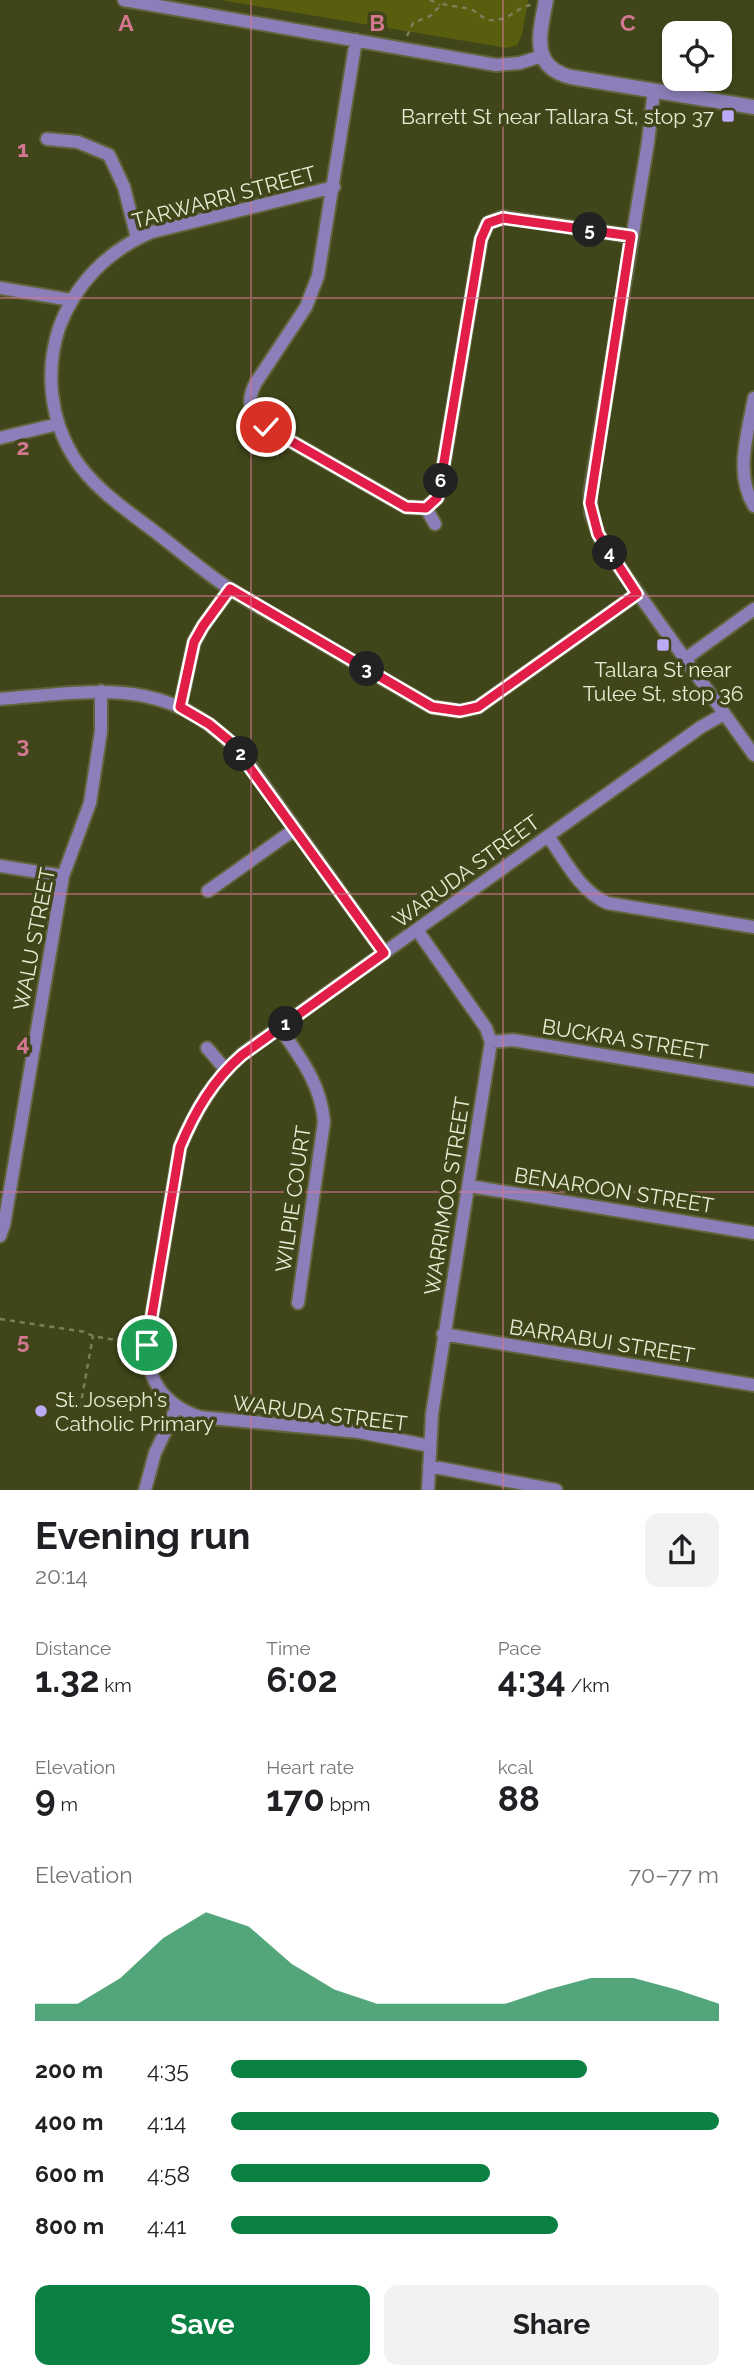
<!DOCTYPE html>
<html lang="en">
<head>
<meta charset="utf-8">
<style>
  body { margin:0; font-family:Raleway,sans-serif; background:#f2f2f2; color:#202124; height:100vh; display:flex; flex-direction:column; font-size:26px; white-space:nowrap }
  * { box-sizing:border-box; margin:0 }
  p { font-size:23px; color:#757577 }
  .icon { flex:none; width:38px; height:38px; fill:none; stroke:currentColor; stroke-width:2; stroke-linecap:round; stroke-linejoin:round }
  .map { position:relative; height:1490px; overflow:hidden }
  .sheet { display:flex; flex-direction:column; background:#fff; flex:1 }
  .sheet>* { flex:none }
  .controls { position:absolute; left:662px; top:21px; display:grid; gap:14px }
  .controls a { display:grid; place-items:center; width:70px; height:70px; border-radius:14px; background:#fff; box-shadow:0 4px 10px #0003; font-size:35px }
  .pin { position:absolute; display:grid; place-items:center; width:60px; height:60px; color:#fff; margin:-30px; border:4px solid #fff; border-radius:50%; box-shadow:0 2px 7px #0007 }
  .km { position:absolute; width:35px; height:35px; margin:-18px; border-radius:50%; background:#222; color:#fff; font-size:19px; line-height:35px; text-align:center }
  .round { display:grid; place-items:center; flex:none; width:74px; height:74px; border-radius:14px; background:#f2f2f2 }
  .headline { display:flex; align-items:center; justify-content:space-between; height:119px; padding:0 35px }
  h1 { font-size:38px; font-weight:700; line-height:52px }
  .figures { display:grid; grid-template-columns:repeat(3,1fr); gap:10px; height:119px; padding:7px 35px }
  .figures div { display:grid; align-content:center }
  .figures b { font-size:35px; font-weight:700 }
  .figures small { font-size:19px; font-weight:400 }
  .figures p { font-size:19px }
  .chart { height:196px; padding:14px 35px }
  .chart p { display:flex; justify-content:space-between }
  .chart svg { width:100%; height:126px; margin-top:7px; fill:#0b8043; opacity:.7 }
  .action { display:flex; gap:14px; margin-top:auto; padding:14px 35px }
  .action a { flex:1; height:80px; border-radius:14px; background:#0b8043; color:#fff; font-size:28px; font-weight:700; line-height:80px; text-align:center }
  .action a+a { background:#f2f2f2; color:#202124 }
  ul { padding:0 35px; list-style:none; font-size:23px }
  li { display:grid; grid-template-columns:112px 84px 1fr; align-items:center; height:52px }
  li i { height:18px; border-radius:9px; background:#0b8043 }
  .map>svg:first-child { display:block }
</style>
</head>
<body>
<div class="map">
<svg width="754" height="1490" viewBox="0 0 754 1490">
  <rect width="100%" height="100%" fill="#41461a"/>
  <path fill="#585e0d" d="M220,0h308l-6,35 -5,10 -10,3z"/>
  <g fill="none" stroke-linecap="round" stroke-linejoin="round">
    <g stroke="#5f643b" stroke-width="16">
      <path id="minor" d="M124,0l372,65 24,-2 22,-7
        M356,40l-38,236 -12,31 -51,77c-9,18 -6,31 11,43l140,80 20,1
        M654,90l-6,52 -58,351 1,21 11,29 152,212
        M47,139l31,3 31,13 15,32 13,51
        M334,187l-182,45c-44,18 -77,52 -93,96 -14,43 -9,90 14,128 20,32 52,53 81,75 26,20 50,41 76,58 21,14 43,26 65,38 45,27 91,54 137,80l28,4 18,-4 159,-113
        M0,288l71,12
        M754,398c-6,35 -20,75 0,108
        M0,438l58,-14
        M426,508l11,-10 2,-6 42,-253 7,-16 15,-6 128,19
        M426,508l9,16
        M685,659l69,-50
        M0,699c98,-8 175,-25 246,61l138,193
        M180,707l14,-65 9,-16 27,-37
        M548,836c17,24 32,55 59,67l147,24
        M0,866l63,10
        M208,891l87,-62
        M417,930l69,98 5,14 -59,372 -4,76
        M280,1028c21,31 41,56 44,94l-26,181
        M491,1042l22,-2 241,40
        M207,1048l19,22
        M469,1186l285,47
        M0,1236l4,-11 59,-349 27,-73 11,-72v-40
        M443,1334l311,51
        M430,1446l-71,-14 -159,-15c-34,-11 -53,-35 -53,-72l33,-198c15,-36 33,-66 62,-93l459,-327 23,-13
        M429,1466l127,24
        M145,1490l10,-37 22,-46"/>
    </g>
    <g stroke="#5f643b" stroke-width="18">
      <path id="tertiary" d="M546,0c-6,33 -17,67 25,77l183,30"/>
    </g>
    <path stroke="#7b805b" stroke-width="2.5" stroke-dasharray="5 5" stroke-linecap="butt" d="M430,0l10,5
      M407,36l6,-13 17,-7 12,-12c9,2 19,3 28,5 9,3 14,13 25,11 15,-1 23,-13 36,-15
      M0,1319l85,13 8,4 44,8
      M80,1408l13,-72"/>
    <use href="#minor" stroke="#8c7fb9" stroke-width="12"/>
    <use href="#tertiary" stroke="#8c7fb9" stroke-width="14"/>
  </g>
  <g fill="none" stroke-linecap="round" stroke-linejoin="round">
    <g stroke="#fff" stroke-width="14">
      <path id="route" d="M147,1345l33,-198c15,-36 33,-67 62,-92l142,-102 -152,-210 -23,-19 -29,-17 14,-65 9,-16 27,-37 202,118 28,4 18,-4 159,-113 -39,-60 -8,-31 41,-267 -128,-18 -15,5 -7,16 -42,253 -2,6 -11,10 -20,-1 -140,-80"/>
    </g>
    <use href="#route" stroke="#e11d48" stroke-width="9"/>
  </g>
  <path fill="none" stroke="#d37791" stroke-width="2" stroke-opacity="0.55" d="M251,0v1490M503,0v1490M0,298h754M0,596h754M0,894h754M0,1192h754"/>
  <g fill="#bbaaf6" stroke="#41461a" stroke-width="2.5">
    <rect x="721" y="109" width="14" height="14" rx="3.5"/>
    <rect x="656" y="638" width="14" height="14" rx="3.5"/>
    <circle cx="41" cy="1411" r="7"/>
  </g>
  <g text-anchor="middle" dominant-baseline="central" stroke-width="7" stroke-linejoin="round" paint-order="stroke">
    <g font-size="21" fill="#e7ebd3" stroke="#41461a" text-anchor="end">
      <text x="714" y="116">Barrett St near Tallara St, stop 37</text>
      <text x="663" y="669" text-anchor="middle">Tallara St near<tspan x="663" dy="24">Tulee St, stop 36</tspan></text>
      <text x="55" y="1399" text-anchor="start">St. Joseph's<tspan x="55" dy="24">Catholic Primary</tspan></text>
    </g>
    <g font-size="21" fill="#e7ebd3" stroke="#41461a">
      <text transform="translate(224 197) rotate(-15)">TARWARRI STREET</text>
      <text transform="translate(466 871) rotate(-36)">WARUDA STREET</text>
      <text transform="translate(34 939) rotate(-79)">WALU STREET</text>
      <text transform="translate(625 1039) rotate(9)">BUCKRA STREET</text>
      <text transform="translate(614 1190) rotate(9)">BENAROON STREET</text>
      <text transform="translate(447 1196) rotate(-81)">WARRIMOO STREET</text>
      <text transform="translate(293 1199) rotate(-82)">WILPIE COURT</text>
      <text transform="translate(602 1341) rotate(9)">BARRABUI STREET</text>
      <text transform="translate(320 1413) rotate(7)">WARUDA STREET</text>
    </g>
  </g>
  <g font-size="23" text-anchor="middle" font-weight="bold" fill="#d37791" stroke="#41461a" stroke-width="7" stroke-linejoin="round" paint-order="stroke">
    <text x="126" y="31">A</text>
    <text x="377" y="31">B</text>
    <text x="628" y="31">C</text>
    <text x="23" y="157">1</text>
    <text x="23" y="455">2</text>
    <text x="23" y="753">3</text>
    <text x="23" y="1051">4</text>
    <text x="23" y="1349">5</text>
  </g>
</svg>
<div class="controls">
<a><svg class="icon" aria-label="locate" viewBox="0 0 24 24"><circle cx="12" cy="12" r="6"/><path d="M12 2v4M12 18v4M2 12h4M18 12h4"/></svg></a>
</div>
<div class="pin" style="left:147px;top:1345px;background:#1e9e55"><svg class="icon" aria-label="arrive" viewBox="0 0 24 24"><path d="M6 21V4h12l-3 4 3 4H6"/></svg></div>
<div class="pin" style="left:266px;top:427px;background:#d93025"><svg class="icon" aria-label="check" viewBox="0 0 24 24"><path d="M5 12l5 5 9-10"/></svg></div>
<b class="km" style="left:286px;top:1024px">1</b>
<b class="km" style="left:241px;top:754px">2</b>
<b class="km" style="left:367px;top:669px">3</b>
<b class="km" style="left:610px;top:553px">4</b>
<b class="km" style="left:590px;top:230px">5</b>
<b class="km" style="left:441px;top:481px">6</b>
</div>
<section class="sheet">
<div class="headline"><div><h1>Evening run</h1><p>20:14</p></div><a class="round"><svg class="icon" aria-label="share" viewBox="0 0 24 24"><path d="M12 15V3M7 8l5-5 5 5M5 13v7h14v-7"/></svg></a></div>
<div class="figures">
<div><p>Distance</p><b>1.32<small> km</small></b></div>
<div><p>Time</p><b>6:02</b></div>
<div><p>Pace</p><b>4:34<small> /km</small></b></div>
</div>
<div class="figures">
<div><p>Elevation</p><b>9<small> m</small></b></div>
<div><p>Heart rate</p><b>170<small> bpm</small></b></div>
<div><p>kcal</p><b>88</b></div>
</div>
<div class="chart"><p><span>Elevation</span>70–77 m</p>
<svg viewBox="0 0 160 44" preserveAspectRatio="none"><path d="M0 44V38L10 38L20 29L30 15L40 6L50 11L60 24L70 33L80 38L90 38L100 38L110 38L120 33L130 29L140 29L150 33L160 38V44z"/></svg>
</div>
<ul>
<li><b>200 m</b>4:35<i style="width:73%"></i></li>
<li><b>400 m</b>4:14<i style="width:100%"></i></li>
<li><b>600 m</b>4:58<i style="width:53%"></i></li>
<li><b>800 m</b>4:41<i style="width:67%"></i></li>
</ul>
<div class="action"><a>Save</a><a>Share</a></div>
</section>
</body>
</html>
